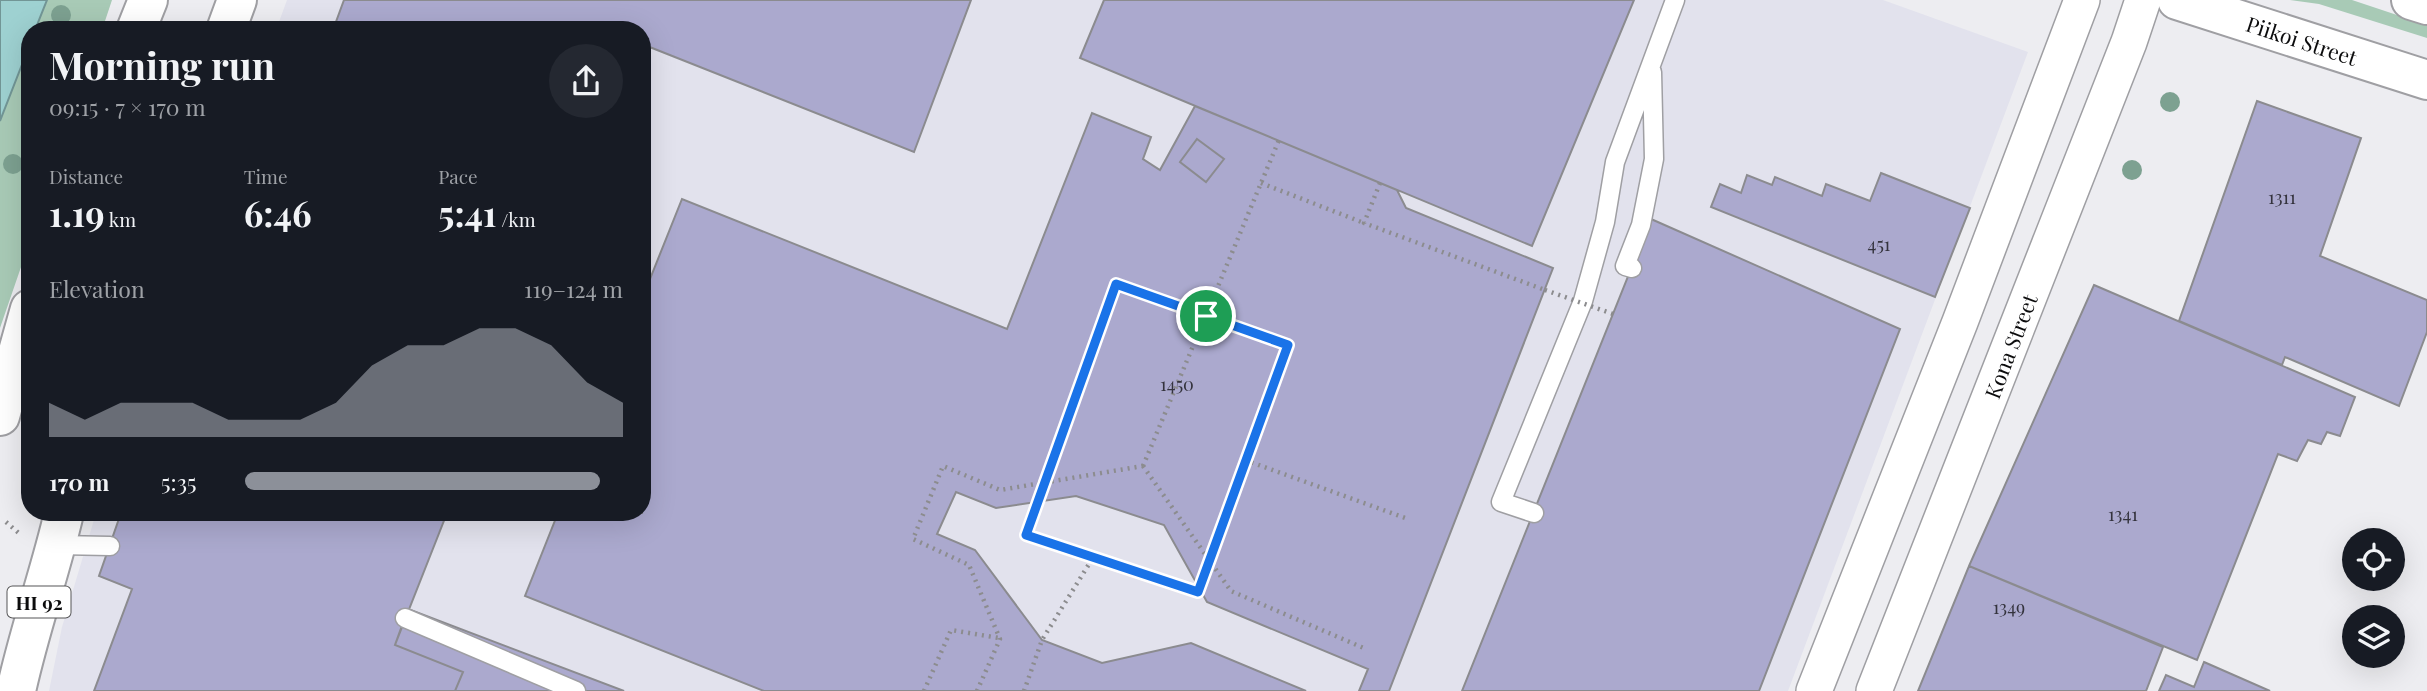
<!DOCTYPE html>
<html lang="en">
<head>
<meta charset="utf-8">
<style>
  body { margin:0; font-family:"Playfair Display",serif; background:#242831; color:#f1f3f6; height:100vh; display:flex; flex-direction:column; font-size:26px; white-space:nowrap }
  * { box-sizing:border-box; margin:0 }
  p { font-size:23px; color:#9ea1a6 }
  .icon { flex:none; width:38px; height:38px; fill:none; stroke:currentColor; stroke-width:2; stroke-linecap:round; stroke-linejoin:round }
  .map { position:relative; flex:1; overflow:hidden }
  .sheet { position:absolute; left:21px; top:21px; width:630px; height:500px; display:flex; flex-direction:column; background:#171b24; border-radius:28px; box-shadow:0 7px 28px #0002 }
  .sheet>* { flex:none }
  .controls { position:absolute; left:2342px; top:528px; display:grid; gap:14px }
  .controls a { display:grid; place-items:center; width:63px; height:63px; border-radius:50%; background:#171b24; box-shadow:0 7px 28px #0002; font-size:35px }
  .pin { position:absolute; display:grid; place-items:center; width:60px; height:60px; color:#fff; margin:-30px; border:4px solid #fff; border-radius:50%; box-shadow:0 2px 7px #0007 }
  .round { display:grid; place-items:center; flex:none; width:74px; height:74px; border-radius:37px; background:#242831 }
  .summary { display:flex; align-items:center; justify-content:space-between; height:119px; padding:0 28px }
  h1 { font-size:38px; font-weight:700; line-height:52px }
  .stats { display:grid; grid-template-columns:repeat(3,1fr); gap:10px; height:119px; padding:7px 28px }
  .stats div { display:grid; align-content:center }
  .stats b { font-size:35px; font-weight:700 }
  .stats small { font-size:19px; font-weight:400 }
  .stats p { font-size:19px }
  .chart { height:196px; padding:14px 28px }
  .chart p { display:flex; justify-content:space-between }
  .chart svg { width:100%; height:126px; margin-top:7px; fill:#8c9099; opacity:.7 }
  ul { padding:0 28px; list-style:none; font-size:23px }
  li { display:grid; grid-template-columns:112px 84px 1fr; align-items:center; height:52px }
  li i { height:18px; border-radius:9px; background:#8c9099 }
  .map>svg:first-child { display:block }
</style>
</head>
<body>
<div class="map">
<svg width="2427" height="691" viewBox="0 0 2427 691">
  <rect width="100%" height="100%" fill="#ededf1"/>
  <path fill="#e2e2ed" d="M287,0h1596l145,52 -240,639h-1739l13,-64 34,-114h546v-483h-366z"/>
  <path fill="#a8cab6" d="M0,0h112l-10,30h-72v211l-30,87z
    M2290,0h62l75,25v13l-108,-34z"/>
  <path fill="#9ed1d1" stroke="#729696" stroke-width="2" d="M0,0h47l-12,30h-5v14l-30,77z"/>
  <path fill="#aba9ce" stroke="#8b8b8f" stroke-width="2" d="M344,0h627l-57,152 -272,-108v-14h-309z
    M1104,0h530l-102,246 -452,-188z
    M2257,101l104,37 -41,118 107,44v32l-28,74 -114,-49 -3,8 -103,-44z
    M1195,106l202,84 9,18 147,60 -164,423h-30l9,-22 -161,-67 -43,-77 -88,-29 -80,12 -40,-16 -19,42 38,16 67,90 60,23 89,-20 115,48h-542l-239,-95 33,-83h84v-214l40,-100 325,130 85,-216 59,24 -8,22 17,11z
    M1197,139l27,20 -18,23 -26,-20z
    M1881,173l89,35 -35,89 -224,-90 9,-23 21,9 6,-18 25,10 3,-8 47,19 4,-12 44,17z
    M1651,219l249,110 -141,362h-297z
    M2094,285l261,112 -15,39 -13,-4 -6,12 -13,-4 -11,21 -19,-7 -81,206 -228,-94z
    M121,513h326l-52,132 68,27 -8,19h-361l38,-102 -33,-13z
    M1969,566l194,81 -17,44h-228z
    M408,609l216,82h-169l8,-19 -68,-27z
    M2204,662l66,29h-111l7,-16 28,12z"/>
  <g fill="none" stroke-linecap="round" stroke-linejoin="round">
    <g stroke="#9f9fa3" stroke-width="21">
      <path id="lane" d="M1632,268l-7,-2 16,-41 13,-66 -2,-87
        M1534,513l-33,-11 82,-201 22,-79 10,-60 60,-162
        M57,545l53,1
        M405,618l171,73"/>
    </g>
    <g stroke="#9f9fa3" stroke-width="38">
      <path id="street" d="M1814,691l146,-369 122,-322
        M1874,691l255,-649 14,-42"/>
    </g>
    <g stroke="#9f9fa3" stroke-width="42">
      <path id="secondary" d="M2177,0l250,80
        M2411,0l16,5"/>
    </g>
    <g stroke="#9f9fa3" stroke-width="42">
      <path id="primary" d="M136,30l12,-30
        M226,30l11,-30
        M0,416l30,-107
        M16,691c13,-60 34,-118 48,-178"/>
    </g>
    <path stroke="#8c8c8e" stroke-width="4.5" stroke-dasharray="2 5" stroke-linecap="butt" d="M1261,183l103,40
      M1380,183l-16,40 181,67
      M1116,284l172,61 -90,247 -173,-57z
      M1245,460l163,59
      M1143,466l136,-326
      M1143,466l88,125 135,58
      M6,522l15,13
      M924,691l27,-61 48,8
      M977,691l23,-52 -31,-74 -56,-26 30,-73 57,24 143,-24
      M1024,691l18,-51 52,-84"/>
    <use href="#lane" stroke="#fff" stroke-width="18"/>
    <use href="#street" stroke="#fff" stroke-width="35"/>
    <use href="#secondary" stroke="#fff" stroke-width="38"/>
    <use href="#primary" stroke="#fff" stroke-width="38"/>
    <path stroke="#8c8c8e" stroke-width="4.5" stroke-dasharray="2 5" stroke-linecap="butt" d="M1545,290l68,24"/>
  </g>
  <g fill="#7da191">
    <circle cx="61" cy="15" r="10"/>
    <circle cx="2170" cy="102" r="10"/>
    <circle cx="13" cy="164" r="10"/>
    <circle cx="2132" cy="170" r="10"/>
  </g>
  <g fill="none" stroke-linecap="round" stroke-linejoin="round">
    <g stroke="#fff" stroke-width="14">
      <path id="route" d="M1116,284l172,61 -90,247 -172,-57z"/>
    </g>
    <use href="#route" stroke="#1a73e8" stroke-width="9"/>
  </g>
  <g text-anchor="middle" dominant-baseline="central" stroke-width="5" stroke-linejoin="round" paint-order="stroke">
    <g font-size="18" fill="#34333d">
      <text x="2282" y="197">1311</text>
      <text x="1879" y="244">451</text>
      <text x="1177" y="384">1450</text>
      <text x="2123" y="514">1341</text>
      <text x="2009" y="607">1349</text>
    </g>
    <rect fill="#fff" stroke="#555556" stroke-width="2" x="7.5" y="586.5" width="63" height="31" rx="5"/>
    <g font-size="19" font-weight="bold" fill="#0c0c0d">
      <text x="39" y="602">HI 92</text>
    </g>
    <g font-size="21" fill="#0c0c0d" stroke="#fff">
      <text transform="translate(2302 40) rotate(18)">Piikoi Street</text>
      <text transform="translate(2010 346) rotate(-69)">Kona Street</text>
    </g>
  </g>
</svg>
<div class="controls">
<a><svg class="icon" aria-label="locate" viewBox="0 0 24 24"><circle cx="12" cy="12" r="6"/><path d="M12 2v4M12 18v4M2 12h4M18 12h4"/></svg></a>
<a><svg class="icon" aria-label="layers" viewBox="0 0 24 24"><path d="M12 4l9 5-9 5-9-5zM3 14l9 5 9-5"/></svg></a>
</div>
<div class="pin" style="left:1206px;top:316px;background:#1e9e55"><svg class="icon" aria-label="arrive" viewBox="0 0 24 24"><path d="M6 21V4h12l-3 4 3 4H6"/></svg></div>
<section class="sheet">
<div class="summary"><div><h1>Morning run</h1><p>09:15 · 7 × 170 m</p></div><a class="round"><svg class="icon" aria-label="share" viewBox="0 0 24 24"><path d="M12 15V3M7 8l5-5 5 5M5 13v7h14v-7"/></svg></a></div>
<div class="stats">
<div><p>Distance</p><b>1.19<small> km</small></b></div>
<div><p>Time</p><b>6:46</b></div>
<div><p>Pace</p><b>5:41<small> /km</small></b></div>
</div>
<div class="chart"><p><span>Elevation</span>119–124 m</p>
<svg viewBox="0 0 160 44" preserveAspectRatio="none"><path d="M0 44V32L10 38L20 32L30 32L40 32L50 38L60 38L70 38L80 32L90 19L100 12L110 12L120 6L130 6L140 12L150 25L160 32V44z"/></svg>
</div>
<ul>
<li><b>170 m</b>5:35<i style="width:94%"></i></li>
</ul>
</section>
</div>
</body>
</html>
